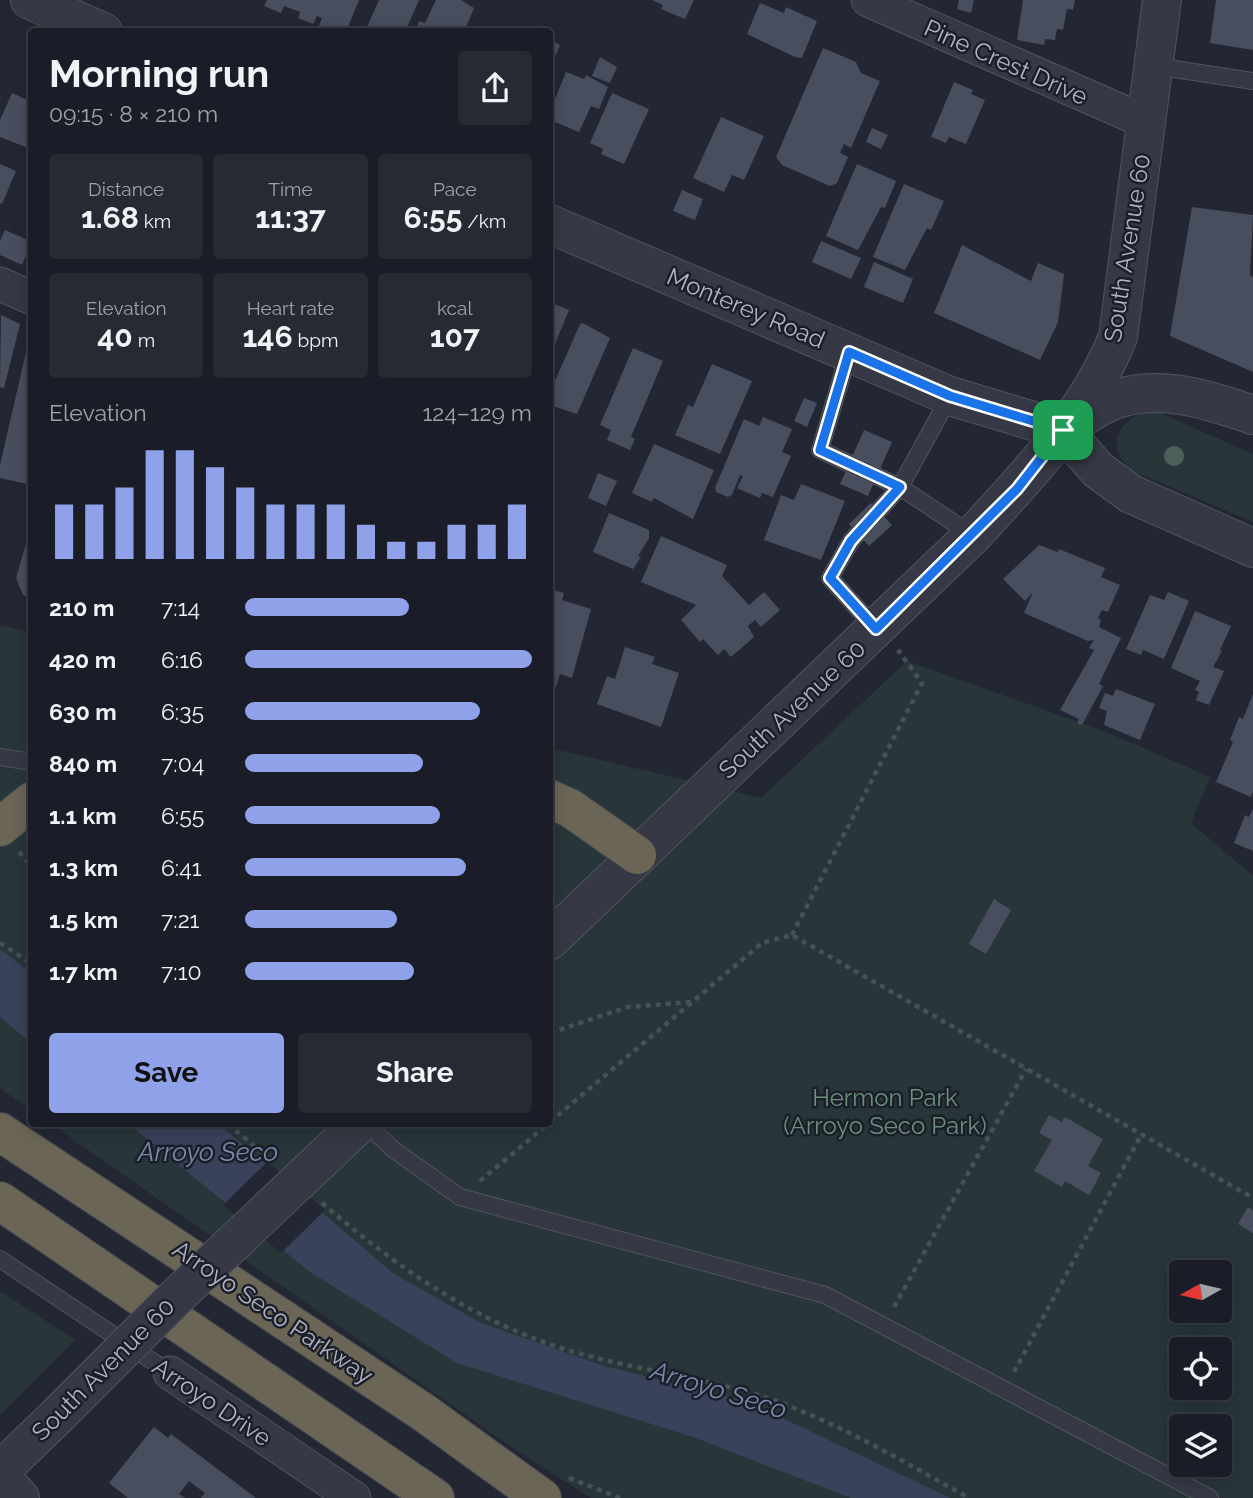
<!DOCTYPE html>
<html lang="en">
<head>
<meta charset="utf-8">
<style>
  body { margin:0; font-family:Raleway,sans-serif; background:#272a33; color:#f1f3f6; height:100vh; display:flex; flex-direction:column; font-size:26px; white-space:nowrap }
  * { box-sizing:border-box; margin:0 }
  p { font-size:23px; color:#9fa2a7 }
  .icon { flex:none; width:38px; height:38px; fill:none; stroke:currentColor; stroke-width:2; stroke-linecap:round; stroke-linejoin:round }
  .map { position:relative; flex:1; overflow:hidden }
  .drawer { position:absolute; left:28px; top:28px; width:525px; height:1099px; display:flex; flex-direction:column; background:#1a1d27; border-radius:7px; box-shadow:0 4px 18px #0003,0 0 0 2px #383b44 }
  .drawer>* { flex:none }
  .needle { width:46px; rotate:262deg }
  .buttons { position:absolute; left:1169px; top:1260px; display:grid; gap:14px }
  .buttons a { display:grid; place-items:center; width:63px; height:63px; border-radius:7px; background:#1a1d27; box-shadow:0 4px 18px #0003,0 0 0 2px #383b44; font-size:35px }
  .pin { position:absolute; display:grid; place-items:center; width:60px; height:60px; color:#fff; margin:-30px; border-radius:14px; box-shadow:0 4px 10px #0006 }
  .round { display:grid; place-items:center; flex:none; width:74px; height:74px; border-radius:7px; background:#272a33 }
  .headline { display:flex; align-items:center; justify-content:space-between; height:119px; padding:0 21px }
  h1 { font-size:38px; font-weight:700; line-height:52px }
  .figures { display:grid; grid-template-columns:repeat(3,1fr); gap:10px; height:119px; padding:7px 21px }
  .figures div { display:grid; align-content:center; border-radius:7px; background:#272a33; text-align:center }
  .figures b { font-size:30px; font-weight:700 }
  .figures small { font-size:19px; font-weight:400 }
  .figures p { font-size:19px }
  .chart { height:196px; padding:14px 21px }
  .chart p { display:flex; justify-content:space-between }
  .chart svg { width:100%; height:126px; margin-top:7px; stroke:#8ea1e9; stroke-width:6 }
  .action { display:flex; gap:14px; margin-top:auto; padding:14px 21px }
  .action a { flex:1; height:80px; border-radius:7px; background:#8ea1e9; color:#111; font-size:28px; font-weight:700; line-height:80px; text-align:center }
  .action a+a { background:#272a33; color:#f1f3f6 }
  ul { padding:0 21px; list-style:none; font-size:23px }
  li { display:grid; grid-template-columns:112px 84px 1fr; align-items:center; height:52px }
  li i { height:18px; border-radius:9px; background:#8ea1e9 }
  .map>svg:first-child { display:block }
</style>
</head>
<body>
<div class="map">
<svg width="1253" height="1498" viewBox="0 0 1253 1498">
  <rect width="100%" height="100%" fill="#232734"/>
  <path fill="#283639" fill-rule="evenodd" d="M1151,409l102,45v68l-120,-51c-31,-26 -14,-51 18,-62z
    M0,625l31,7v478l-31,-22z
    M907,661l197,70 106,46 -19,46 62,53v622h-662l-81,-52 -459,-322h499v-376l211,50zM1181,1272h39v39h-39zM1181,1349h39v39h-39zM1181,1426h39v39h-39z
    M0,1291l75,49 -75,75z"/>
  <path fill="#3a425b" d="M0,949l31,24v70l-31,-26z
    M129,1124h90l175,150 87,49 123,43 145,36 201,96h-99l-158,-61 -236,-74 -147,-91z"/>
  <path fill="#232734" d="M267,1162l58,48 -44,43 -58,-48z"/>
  <path fill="#494e5e" d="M267,0h92l-13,32h-14l-13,-6 3,-8 -5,-2 -4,8 -15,-6 2,-6 -16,-6 -3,7 -17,-7z
    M379,0h40l-14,32 -36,-2 -2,-3z
    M436,0h25l13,8 -10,24h-49l4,-11 6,2z
    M652,0h42l-9,19 -24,-10 2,-4z
    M959,0h15l-3,13 -14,-4z
    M1023,0h52l-2,10 -6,-1 -4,21 -6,-1 -2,11 -10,-1 -1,6 -27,-5z
    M1216,0h37v50l-43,-7z
    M760,3l24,10 2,-6 31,14 -15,37 -7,-1 -48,-23z
    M550,40l10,5 -10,24z
    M823,48l33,14 5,11 19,8 -29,67 -7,-4 -4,9 8,4 -11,26 -7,3 -48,-21 -6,-8z
    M600,57l17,10 -7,16 -18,-7z
    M566,72l18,7 2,-4 22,12 -9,22 -8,-3 -12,26 -29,-12v-9z
    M954,82l19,8 -2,4 14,6 -19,44 -17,-7 -3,6 -15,-6z
    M12,93l20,9v38l-4,8 -28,-11v-17z
    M612,93l37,16 -25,55 -23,-10 2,-5 -13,-6z
    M721,117l43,19 -20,44 -12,-5 -8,17 -31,-14z
    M872,128l16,7 -7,14 -15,-7z
    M0,164l16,7 -14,33 -2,-1z
    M857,164l39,17 -11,27 -4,-1 -23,43 -32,-14z
    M904,184l40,17 -13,29 -4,-2 -22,42 -32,-13z
    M682,190l21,9 -8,21 -22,-9z
    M1192,207l61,8 -3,60 3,2v95l-83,-36z
    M5,230l27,12 -10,23 -22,-10v-14z
    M821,241l40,17 -10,21 -39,-17z
    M962,245l69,36 7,-18 26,11 -6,48 -18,38 -106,-47z
    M874,262l39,17 -10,24 -39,-16z
    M550,302l19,8 -19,46z
    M1,315l19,9 -16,64 -4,-1z
    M583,323l27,15 -33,76 -27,-9v-13l30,-68z
    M30,335h2v150l-32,-7v-13z
    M633,348l30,13 -32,76 4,2 -5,11 -23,-10 4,-10 -11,-5z
    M712,364l40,17 -32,73 -45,-19 13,-30 5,2z
    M804,398l13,5 -10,24 -13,-6z
    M763,417l29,12 -10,23 9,4 -18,41 -11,-4 -2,5 -23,-10 6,-12 -3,-1 -8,20 -4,2 -12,-5 -1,-4 29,-69 15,7z
    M864,430l28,12 -24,54 -28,-12z
    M654,444l60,26 -21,49 -39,-21 -2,4 -20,-9z
    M598,473l19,8 -11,25 -18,-8z
    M801,484l44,17 -24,59 -57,-20 17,-45 13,5z
    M871,503l21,22 -23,21 -20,-22z
    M609,513l40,17v8l-11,18 3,1 -8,12 -40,-17z
    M28,524l4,1v74l-9,-4 -7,-17 14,-48 -3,-1z
    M661,536l66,29 -5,11 27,29 15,-13 16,18 -19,17 -6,-7 -7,6 6,11 -23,20 -7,-8 -6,6 -15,-16 -3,3 -19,-22 15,-15 -55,-23z
    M1039,545l19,7 1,-3 46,19 -4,9 19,8 -12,27 -6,-2 -4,8 3,2 -2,7 22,11 -22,46 4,2 -21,39 -5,-2 2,-4 -19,-9 34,-60 -5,-2 5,-8 -6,1 -64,-28 9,-21 -8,9 -22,-22z
    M550,589l14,4 -2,7 29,9 -19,69 -12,-4 -4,13 -6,-2z
    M1168,592l21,9 -25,58 -21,-9 -2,5 -15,-6 24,-54 14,5z
    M1195,611l36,15 -11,24 2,1 -9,16 11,4 -15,34 -13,-5 3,-8 -4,-2 5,-9 -29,-13z
    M625,647l30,10 -3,7 27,9 -18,54 -64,-23 10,-28 8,3z
    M1116,689l39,15 -15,36 -36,-15 3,-14 -8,-3 6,-15 8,3z
    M1253,694v97l-2,6 -35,-15 17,-40 -3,-2 9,-23 4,2z
    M1253,809v42l-19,-8 11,-28 4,2z
    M994,899l17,11 -25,44 -17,-10z
    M1049,1115l13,7 3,-5 38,22 -15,27 13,7 -12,22 -24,-14 -3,6 -28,-16 18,-31 -13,-7z
    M1248,1207l5,3v23l-15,-9z
    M154,1427l14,11 3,-4 85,64h-55l4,-5 -16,-12 -10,13 6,4h-57l-19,-15z"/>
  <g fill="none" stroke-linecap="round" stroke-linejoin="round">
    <g stroke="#505460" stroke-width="18">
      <path id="service" d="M1155,66l98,15
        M849,352l-29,98 80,37 50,-91
        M876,629l-46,-51 21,-37 49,-54 72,48
        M0,757l32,5
        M366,1124l28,26 66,47 365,98 385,203
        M0,1259l170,114"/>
    </g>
    <g stroke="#505460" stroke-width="35">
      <path id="minor" d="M868,0l278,122
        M0,284l32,14
        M170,1373l184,125"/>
    </g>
    <g stroke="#505460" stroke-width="40">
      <path id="tertiary" d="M30,0l73,32
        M550,224l400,172 113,34 35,40 33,24 122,54
        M1073,424c10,-7 21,-15 32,-20 47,-23 102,-5 148,11
        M550,940l423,-405c55,-60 114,-121 145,-198l44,-337
        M0,1471l55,-53
        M0,1476l20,22"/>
    </g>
    <g stroke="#404450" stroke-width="40">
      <path id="motorway" d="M550,799l20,9 67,47
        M0,827l32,-26
        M0,1132l423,280 119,86
        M0,1201l435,297"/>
    </g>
    <path stroke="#465257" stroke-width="4.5" stroke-dasharray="5 5" stroke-linecap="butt" d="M19,852l13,15
      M792,935l130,-252 -24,-33
      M0,943l32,21
      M550,1033l78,-26 63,-5
      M550,1122l212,-179 30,-8 461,263
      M228,1124l45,38
      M480,1181l68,-57
      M322,1203c71,61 144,113 233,143 72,24 149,30 221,55 68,25 130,62 193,97
      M894,1307l132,-238
      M1014,1372l127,-237
      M569,1478l51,20"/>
    <use href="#service" stroke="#363945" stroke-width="16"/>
    <use href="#minor" stroke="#363945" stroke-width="33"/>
    <use href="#tertiary" stroke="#363945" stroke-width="38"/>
    <use href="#motorway" stroke="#6a6554" stroke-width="38"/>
    <g stroke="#505460" stroke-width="40" stroke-linecap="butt">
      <path id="tertiary-bridge" d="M55,1418l120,-120 184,-174"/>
    </g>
    <use href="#tertiary-bridge" stroke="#363945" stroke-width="38"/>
  </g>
  <circle fill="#4b605a" cx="1174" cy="456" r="10"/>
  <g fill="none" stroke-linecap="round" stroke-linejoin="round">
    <g stroke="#fff" stroke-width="14">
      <path id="route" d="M849,352l101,44 113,34 -46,59 -141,140 -46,-51 21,-37 49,-54 -80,-37z"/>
    </g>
    <use href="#route" stroke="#1a73e8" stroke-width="9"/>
  </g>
  <g text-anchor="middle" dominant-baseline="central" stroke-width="5" stroke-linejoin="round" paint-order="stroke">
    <g font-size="24" fill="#b0b4c2" stroke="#1b1f2a">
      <text transform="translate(1006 62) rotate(24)">Pine Crest Drive</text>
      <text transform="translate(1127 248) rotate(-81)">South Avenue 60</text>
      <text transform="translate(746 308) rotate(23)">Monterey Road</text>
      <text transform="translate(792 709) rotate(-43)">South Avenue 60</text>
      <text transform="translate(273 1312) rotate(34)">Arroyo Seco Parkway</text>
      <text transform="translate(103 1369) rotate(-45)">South Avenue 60</text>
      <text transform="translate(212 1402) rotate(34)">Arroyo Drive</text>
    </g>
    <g font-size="24" fill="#6b8f7a" stroke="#1b1f2a">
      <text x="885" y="1097">Hermon Park<tspan x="885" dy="28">(Arroyo Seco Park)</tspan></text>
    </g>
    <g font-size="26" font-style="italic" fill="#7c86a6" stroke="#1b1f2a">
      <text x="208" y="1152">Arroyo Seco</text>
      <text transform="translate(719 1390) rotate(17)">Arroyo Seco</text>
    </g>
  </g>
</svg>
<div class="buttons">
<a><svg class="needle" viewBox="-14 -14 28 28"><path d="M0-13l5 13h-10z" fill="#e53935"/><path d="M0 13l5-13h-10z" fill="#9fa2a7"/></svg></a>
<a><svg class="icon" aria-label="locate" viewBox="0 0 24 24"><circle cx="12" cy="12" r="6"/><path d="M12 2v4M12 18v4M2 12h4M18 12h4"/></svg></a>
<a><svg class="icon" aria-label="layers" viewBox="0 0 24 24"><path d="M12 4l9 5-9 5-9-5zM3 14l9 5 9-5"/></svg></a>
</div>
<div class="pin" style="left:1063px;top:430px;background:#1e9e55"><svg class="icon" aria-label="arrive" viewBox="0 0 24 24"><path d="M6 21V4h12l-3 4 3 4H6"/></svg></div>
<section class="drawer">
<div class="headline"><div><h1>Morning run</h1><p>09:15 · 8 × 210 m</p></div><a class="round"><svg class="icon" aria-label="share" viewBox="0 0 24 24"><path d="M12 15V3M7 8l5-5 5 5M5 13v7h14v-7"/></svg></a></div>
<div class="figures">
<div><p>Distance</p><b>1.68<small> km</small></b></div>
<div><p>Time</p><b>11:37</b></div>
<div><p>Pace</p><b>6:55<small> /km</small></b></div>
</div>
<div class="figures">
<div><p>Elevation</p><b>40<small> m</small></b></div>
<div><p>Heart rate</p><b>146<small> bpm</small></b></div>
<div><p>kcal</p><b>107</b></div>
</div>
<div class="chart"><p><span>Elevation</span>124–129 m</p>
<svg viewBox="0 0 160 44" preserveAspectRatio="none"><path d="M5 44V25M15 44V25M25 44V19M35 44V6M45 44V6M55 44V12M65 44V19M75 44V25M85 44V25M95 44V25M105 44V32M115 44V38M125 44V38M135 44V32M145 44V32M155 44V25"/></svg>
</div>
<ul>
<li><b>210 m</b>7:14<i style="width:57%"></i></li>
<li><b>420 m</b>6:16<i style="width:100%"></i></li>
<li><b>630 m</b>6:35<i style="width:82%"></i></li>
<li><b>840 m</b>7:04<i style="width:62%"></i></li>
<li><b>1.1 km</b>6:55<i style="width:68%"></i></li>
<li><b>1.3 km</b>6:41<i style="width:77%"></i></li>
<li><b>1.5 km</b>7:21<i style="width:53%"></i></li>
<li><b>1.7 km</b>7:10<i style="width:59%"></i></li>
</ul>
<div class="action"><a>Save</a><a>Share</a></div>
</section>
</div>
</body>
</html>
